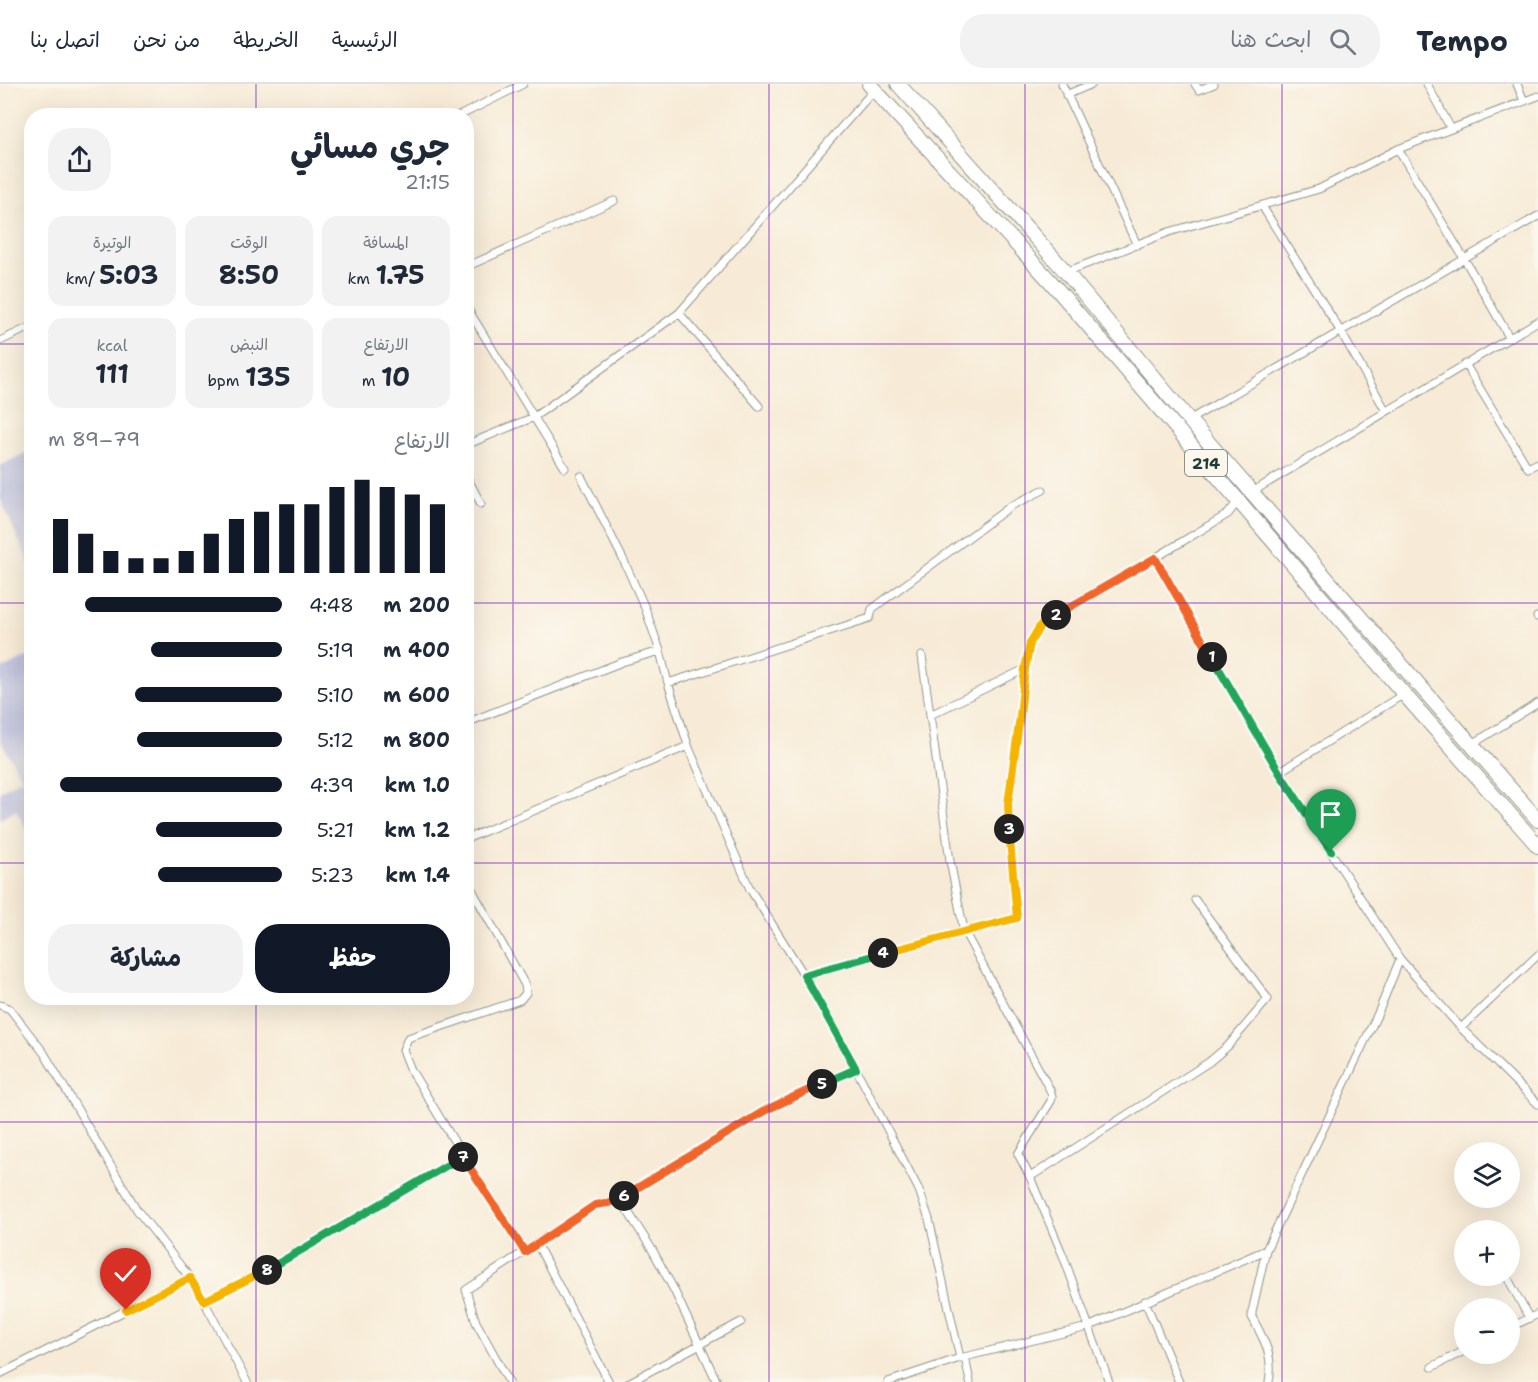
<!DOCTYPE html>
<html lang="ar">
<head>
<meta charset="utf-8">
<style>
  body { margin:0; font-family:"Shantell Sans","Playpen Sans Arabic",sans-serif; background:#f2f2f3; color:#1f2937; direction:rtl; height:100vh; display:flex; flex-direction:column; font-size:22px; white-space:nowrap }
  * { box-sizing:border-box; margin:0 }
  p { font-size:20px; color:#747a83 }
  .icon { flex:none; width:33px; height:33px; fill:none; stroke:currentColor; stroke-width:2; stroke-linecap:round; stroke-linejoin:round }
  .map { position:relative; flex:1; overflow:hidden; direction:ltr }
  .details { position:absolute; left:24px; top:24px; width:450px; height:897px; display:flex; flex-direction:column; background:#fff; border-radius:24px; box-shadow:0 6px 24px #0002; direction:rtl }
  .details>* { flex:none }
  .tools { position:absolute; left:1454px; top:1058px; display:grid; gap:12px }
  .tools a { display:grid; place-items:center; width:66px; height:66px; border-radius:50%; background:#fff; box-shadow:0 6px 24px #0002; font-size:30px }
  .pin { position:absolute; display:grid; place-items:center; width:51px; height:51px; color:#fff; margin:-62px -26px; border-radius:50% 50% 50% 0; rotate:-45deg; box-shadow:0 0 6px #0007 }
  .pin .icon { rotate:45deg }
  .km { position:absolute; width:30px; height:30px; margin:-15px; border-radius:50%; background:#222; color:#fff; font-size:16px; line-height:30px; text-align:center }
  .round { display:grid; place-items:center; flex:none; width:63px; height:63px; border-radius:24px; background:#f2f2f3 }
  .headline { display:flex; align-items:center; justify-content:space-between; height:102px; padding:0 24px }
  h1 { font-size:33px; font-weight:700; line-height:45px }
  .metrics { display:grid; grid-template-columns:repeat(3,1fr); gap:9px; height:102px; padding:6px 24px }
  .metrics div { display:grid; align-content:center; border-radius:15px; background:#f2f2f3; text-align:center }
  .metrics b { font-size:26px; font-weight:700 }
  .metrics small { font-size:16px; font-weight:400 }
  .metrics p { font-size:16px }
  .chart { height:168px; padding:12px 24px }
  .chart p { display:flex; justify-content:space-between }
  .chart svg { width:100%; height:108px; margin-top:6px; stroke:#111827; stroke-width:6 }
  .primary-button { display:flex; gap:12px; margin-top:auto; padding:12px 24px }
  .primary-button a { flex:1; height:69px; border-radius:24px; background:#111827; color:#fff; font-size:24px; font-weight:700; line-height:69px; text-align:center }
  .primary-button a+a { background:#f2f2f3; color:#1f2937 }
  ul { padding:0 24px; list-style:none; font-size:20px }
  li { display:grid; grid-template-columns:96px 72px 1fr; align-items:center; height:45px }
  li i { height:15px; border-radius:8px; background:#111827 }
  header { display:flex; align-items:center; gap:36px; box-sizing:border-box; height:84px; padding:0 30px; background:#fff; border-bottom:2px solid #e0e1e3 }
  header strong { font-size:28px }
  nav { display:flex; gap:33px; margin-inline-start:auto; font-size:21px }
  .search { width:420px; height:54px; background:#f2f2f3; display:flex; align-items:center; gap:15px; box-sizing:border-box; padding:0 21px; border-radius:24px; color:#747a83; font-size:22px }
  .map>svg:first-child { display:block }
</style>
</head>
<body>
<header>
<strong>Tempo</strong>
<div class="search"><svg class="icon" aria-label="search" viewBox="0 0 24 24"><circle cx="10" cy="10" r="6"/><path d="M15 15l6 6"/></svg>ابحث هنا</div>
<nav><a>الرئيسية</a><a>الخريطة</a><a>من نحن</a><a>اتصل بنا</a></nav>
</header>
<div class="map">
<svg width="1538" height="1298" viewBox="0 0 1538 1298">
  <rect width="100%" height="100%" fill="#fbf7ec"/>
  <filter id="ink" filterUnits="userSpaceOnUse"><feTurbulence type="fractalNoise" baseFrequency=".0167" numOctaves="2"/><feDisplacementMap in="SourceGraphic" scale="12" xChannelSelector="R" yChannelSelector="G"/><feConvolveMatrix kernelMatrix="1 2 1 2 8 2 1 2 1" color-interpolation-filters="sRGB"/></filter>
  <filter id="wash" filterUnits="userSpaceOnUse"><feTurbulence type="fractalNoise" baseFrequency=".008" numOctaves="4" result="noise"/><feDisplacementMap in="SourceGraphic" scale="24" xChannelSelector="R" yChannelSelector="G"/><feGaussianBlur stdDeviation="1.35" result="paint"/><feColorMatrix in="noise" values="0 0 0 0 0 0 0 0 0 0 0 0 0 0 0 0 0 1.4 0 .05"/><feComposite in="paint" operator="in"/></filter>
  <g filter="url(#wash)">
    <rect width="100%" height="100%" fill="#f7ebd7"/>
    <path fill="#c0c2dd" d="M31,366v118l-31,-70v-32z
      M31,571v182l-15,-27 -16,9v-28l22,-13 -22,-38v-70z"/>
  </g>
  <g filter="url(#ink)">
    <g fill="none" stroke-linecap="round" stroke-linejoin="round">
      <g stroke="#8b9486" stroke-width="9">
        <path id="street" d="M1062,0l75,161
          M1195,0l4,6 15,-6
          M1427,0l24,45
          M1517,0l7,17
          M1066,11l26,-11
          M459,32l64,-32
          M1398,65l67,111 44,77
          M1262,122l79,126 45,79
          M466,183l148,-66
          M1066,188l103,-40 150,-43 79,-40 140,-53
          M466,222l99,162
          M679,229l80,93
          M0,257l32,-15
          M1465,280l63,104 10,-5
          M1189,336l349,-204
          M466,361l68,-28 145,-104 195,-223
          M466,391l15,29
          M581,392l42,83 22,49 15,43 8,32 21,65 61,141 54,86 52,94 63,121 10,29 31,139
          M1252,408l286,-171
          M1155,474l124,214 121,187 61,69 77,76
          M1537,533h1
          M922,572l28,205 14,70 86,159 2,6 -1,5 -33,53 12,23
          M668,599l202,-65 2,-9 139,-103 32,-16
          M930,631l95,-46
          M466,639l156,-61 38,-11
          M1471,661l67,-42
          M1279,688l125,-78
          M466,755l222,-93
          M804,891l213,-57 -7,-69 -2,-45 12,-88 5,-47 5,-26 9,-17 15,-10 101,-58 73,-44 10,-13
          M0,921l10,4 34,44 93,157 53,68
          M1461,944l77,-73
          M463,1072l-52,-86 -8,-20 5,-12 112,-38 6,-7 -1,-8 -59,-106
          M620,1115l33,52 21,39 43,92
          M537,1160l72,138
          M1506,1191l23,43
          M204,1217l74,-37 185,-108 62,96
          M1145,1217l34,81
          M1509,1244l29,-14
          M965,1273l5,25
          M1432,1283l32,-16
          M0,1290l190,-96 14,23 43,81
          M509,1298l-33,-60 -10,-32 129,-85 14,-2 11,-4 146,-89 90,-41
          M630,1298l111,-60
          M888,1298l72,-24 128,-31 178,-77
          M1109,1298l-45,-124 -34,-81 179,-115 19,-16 40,-47 -73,-99
          M1269,1298c5,-27 -5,-42 -17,-65v-5l14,-62 113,-239 21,-52"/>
      </g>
      <g stroke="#8b9486" stroke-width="16">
        <path id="highway" d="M869,0l182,198 353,412 134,152
          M898,0l168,188 123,148 231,266 118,134"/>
      </g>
      <use href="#street" stroke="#fff" stroke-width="7"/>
      <use href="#highway" stroke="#fff" stroke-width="14"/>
    </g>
  </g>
  <g fill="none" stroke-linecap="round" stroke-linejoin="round" filter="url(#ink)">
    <g stroke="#fff" stroke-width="12">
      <path id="split-1" d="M1212,573l67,115 52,79"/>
    </g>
    <g stroke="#fff" stroke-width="12">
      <path id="split-2" d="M1056,531l99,-57 57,99"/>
    </g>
    <g stroke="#fff" stroke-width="12">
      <path id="split-3" d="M1009,745l-1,-25 12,-88 5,-47 5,-26 10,-17 16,-11"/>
    </g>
    <g stroke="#fff" stroke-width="12">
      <path id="split-4" d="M883,869l134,-35 -8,-89"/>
    </g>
    <g stroke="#fff" stroke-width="12">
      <path id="split-5" d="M822,1000l34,-15 -52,-94 79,-22"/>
    </g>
    <g stroke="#fff" stroke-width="12">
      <path id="split-6" d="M624,1112l142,-86 56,-26"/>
    </g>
    <g stroke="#fff" stroke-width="12">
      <path id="split-7" d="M463,1073l62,95 70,-47 14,-2 15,-7"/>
    </g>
    <g stroke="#fff" stroke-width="12">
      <path id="split-8" d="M267,1186l196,-114v1"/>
    </g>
    <g stroke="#fff" stroke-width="12">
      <path id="split-9" d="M126,1226l64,-32 14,23 63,-31"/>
    </g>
    <use href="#split-1" stroke="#22a559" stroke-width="8"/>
    <use href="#split-2" stroke="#f0652b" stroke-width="8"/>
    <use href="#split-3" stroke="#f5b400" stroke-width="8"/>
    <use href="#split-4" stroke="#f5b400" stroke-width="8"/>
    <use href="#split-5" stroke="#22a559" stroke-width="8"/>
    <use href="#split-6" stroke="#f0652b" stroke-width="8"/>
    <use href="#split-7" stroke="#f0652b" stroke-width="8"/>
    <use href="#split-8" stroke="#22a559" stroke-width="8"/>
    <use href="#split-9" stroke="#f5b400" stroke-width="8"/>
  </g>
  <path fill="none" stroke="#7b2cbf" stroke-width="1.5" stroke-opacity="0.55" d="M256,0v32M513,0v1298M769,0v1298M1025,0v1298M1282,0v1298M0,260h32M466,260h1072M0,519h32M466,519h1072M0,779h32M466,779h1072M256,914v384M0,1038h1538"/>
  <g text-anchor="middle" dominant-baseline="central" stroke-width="5" stroke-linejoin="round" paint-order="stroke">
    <rect fill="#fbf7ec" stroke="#61756b" stroke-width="1.5" x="1185" y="366" width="42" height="26" rx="4.5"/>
    <g font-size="16" font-weight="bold" fill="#1f3d34">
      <text x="1206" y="379">214</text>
    </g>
  </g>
</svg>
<div class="tools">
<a><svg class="icon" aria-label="layers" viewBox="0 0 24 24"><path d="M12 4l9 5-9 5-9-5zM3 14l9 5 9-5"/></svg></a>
<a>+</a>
<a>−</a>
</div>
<div class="pin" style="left:1331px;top:767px;background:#1e9e55"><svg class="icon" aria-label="arrive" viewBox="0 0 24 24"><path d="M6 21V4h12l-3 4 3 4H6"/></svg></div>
<div class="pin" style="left:126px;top:1226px;background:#d93025"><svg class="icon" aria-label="check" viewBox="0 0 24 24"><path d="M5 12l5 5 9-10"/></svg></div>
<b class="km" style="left:1212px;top:573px">1</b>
<b class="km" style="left:1056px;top:531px">2</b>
<b class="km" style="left:1009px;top:745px">3</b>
<b class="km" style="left:883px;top:869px">4</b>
<b class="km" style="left:822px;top:1000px">5</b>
<b class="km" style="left:624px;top:1112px">6</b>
<b class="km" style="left:463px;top:1073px">7</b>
<b class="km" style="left:267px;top:1186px">8</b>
<section class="details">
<div class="headline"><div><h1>جري مسائي</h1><p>21:15</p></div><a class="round"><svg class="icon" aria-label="share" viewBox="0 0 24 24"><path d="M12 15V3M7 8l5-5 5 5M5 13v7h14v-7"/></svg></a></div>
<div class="metrics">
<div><p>المسافة</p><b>1.75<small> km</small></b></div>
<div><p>الوقت</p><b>8:50</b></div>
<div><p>الوتيرة</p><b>5:03<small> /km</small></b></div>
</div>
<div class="metrics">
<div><p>الارتفاع</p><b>10<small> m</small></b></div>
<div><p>النبض</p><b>135<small> bpm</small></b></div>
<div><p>kcal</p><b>111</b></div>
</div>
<div class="chart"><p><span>الارتفاع</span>79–89 m</p>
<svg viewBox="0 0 160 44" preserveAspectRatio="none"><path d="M5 44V22M15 44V28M25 44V35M35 44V38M45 44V38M55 44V35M65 44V28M75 44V22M85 44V19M95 44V16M105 44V16M115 44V9M125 44V6M135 44V9M145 44V12M155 44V16"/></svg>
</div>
<ul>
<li><b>200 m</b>4:48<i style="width:84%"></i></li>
<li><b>400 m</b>5:19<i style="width:56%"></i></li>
<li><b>600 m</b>5:10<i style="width:63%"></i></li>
<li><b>800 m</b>5:12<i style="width:62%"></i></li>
<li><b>1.0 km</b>4:39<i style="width:95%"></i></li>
<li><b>1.2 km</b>5:21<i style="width:54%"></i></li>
<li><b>1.4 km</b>5:23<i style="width:53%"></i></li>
</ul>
<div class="primary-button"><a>حفظ</a><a>مشاركة</a></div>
</section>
</div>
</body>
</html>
